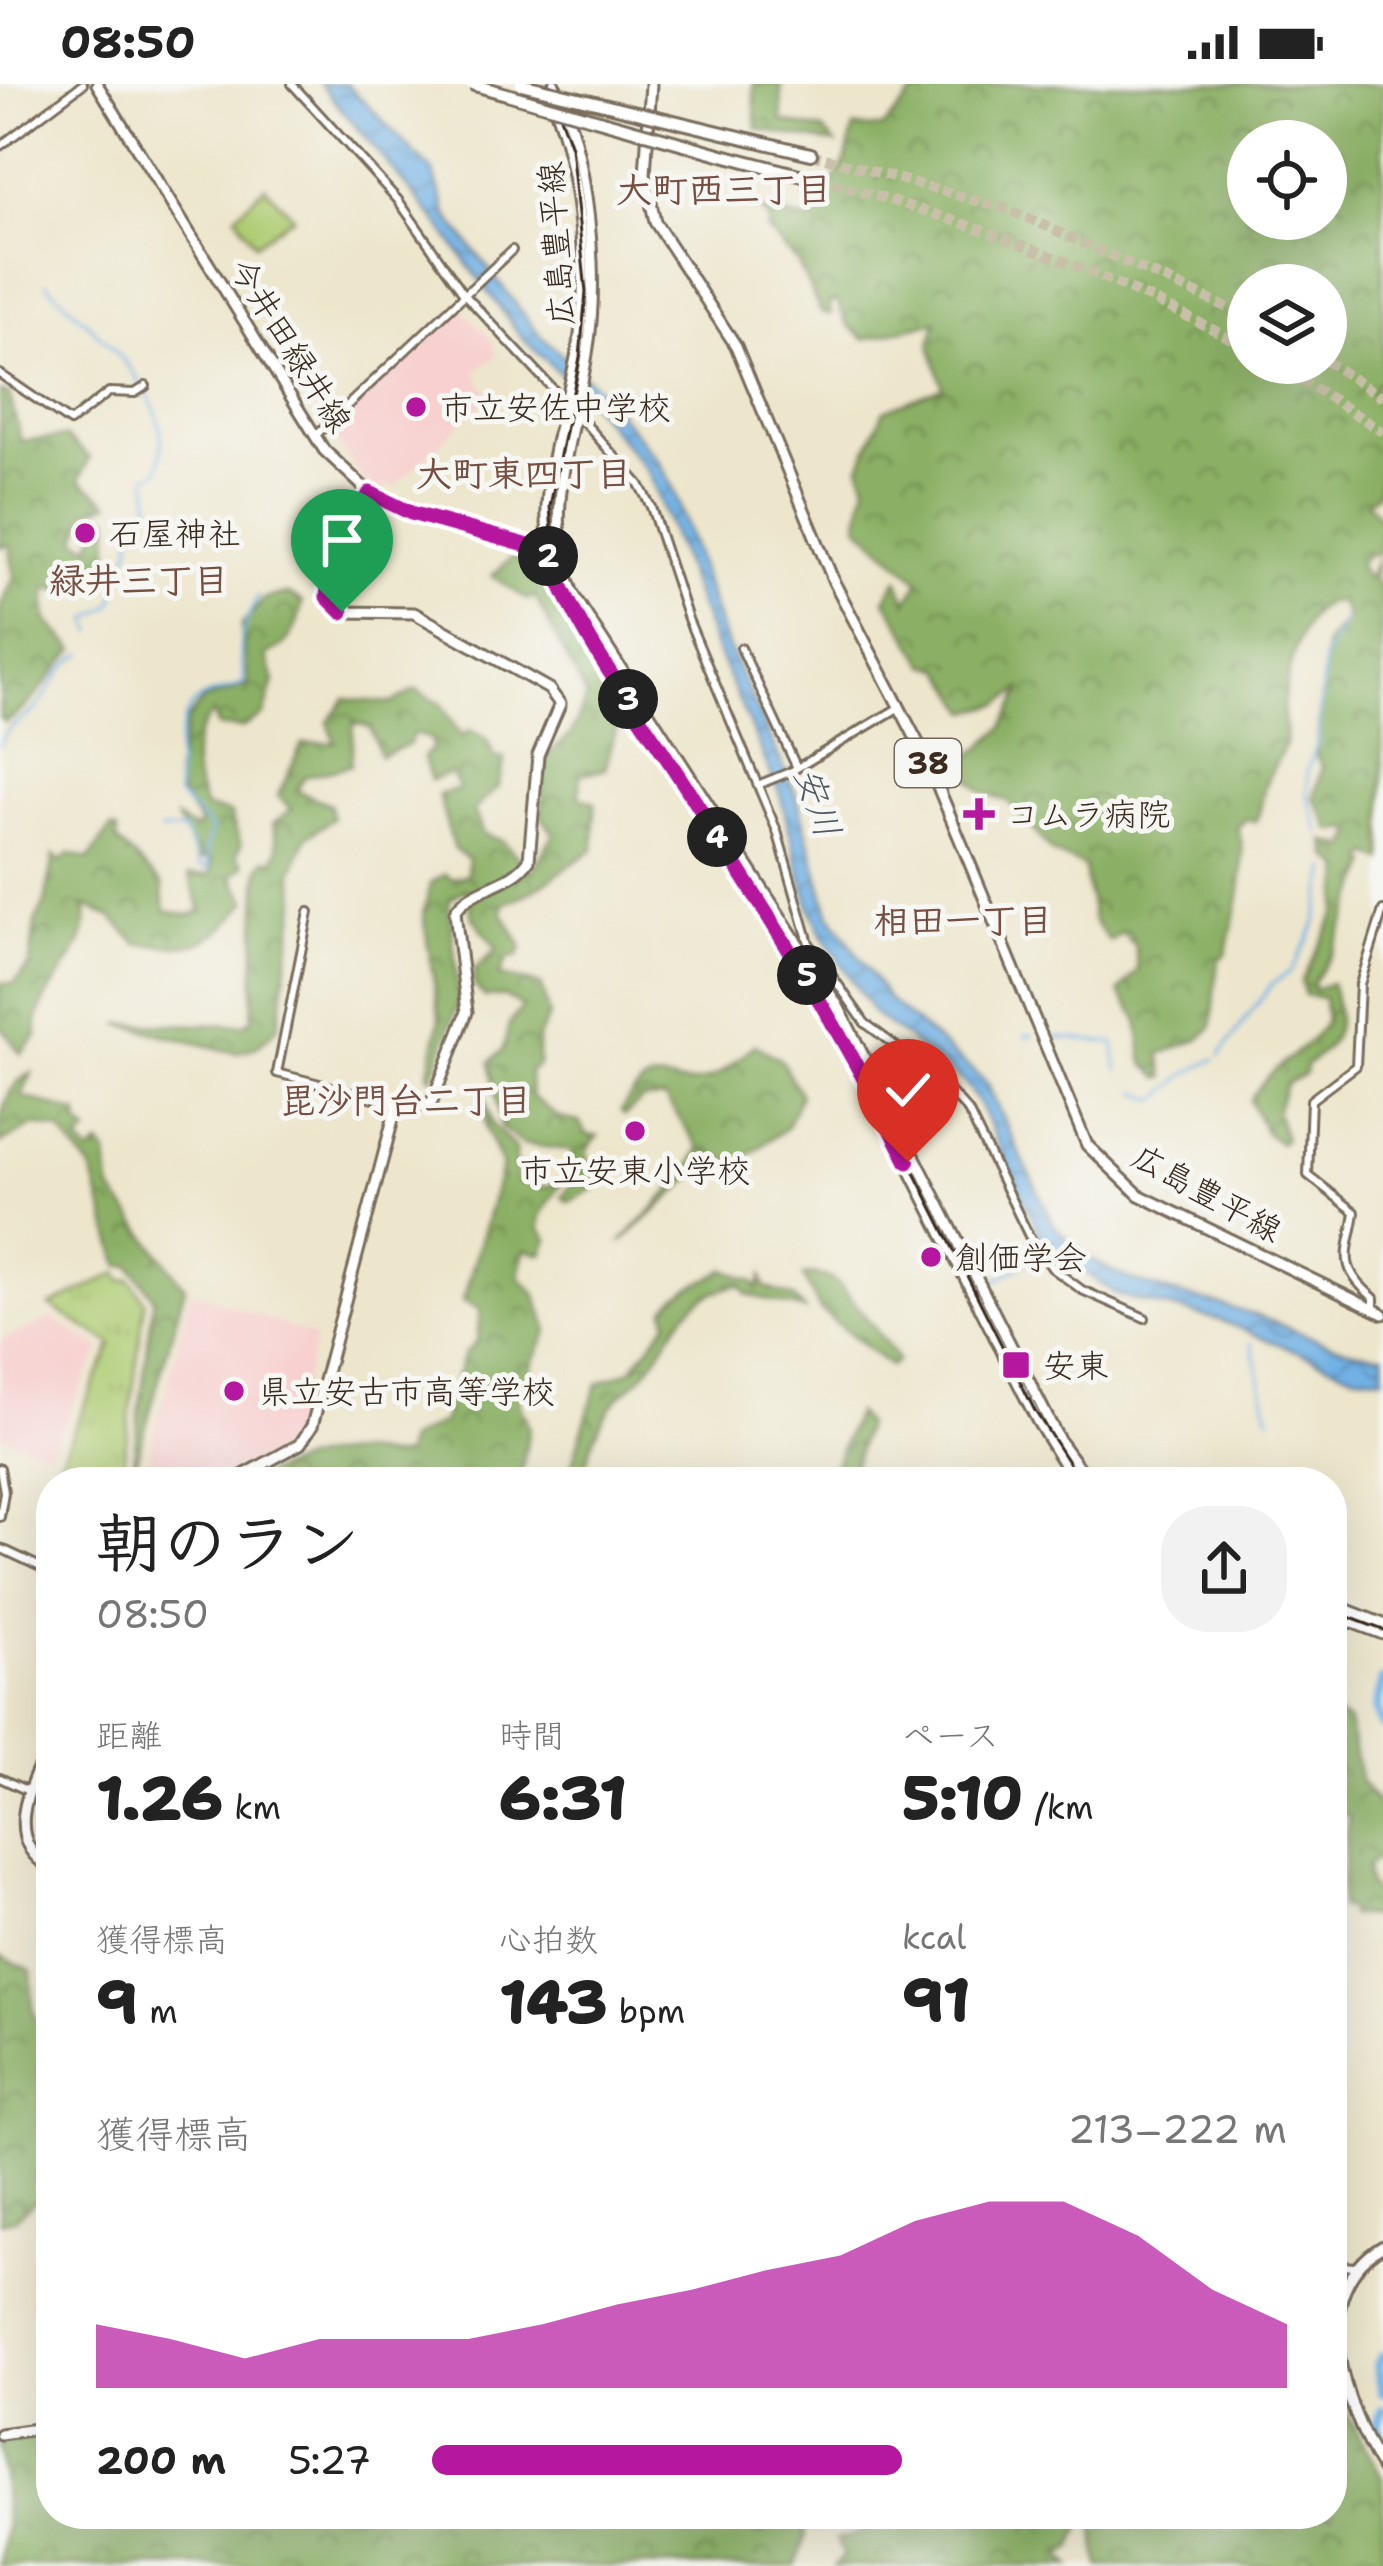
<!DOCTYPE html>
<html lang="ja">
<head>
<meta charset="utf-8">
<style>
  body { margin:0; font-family:"Shantell Sans","Klee One",sans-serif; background:#f2f2f2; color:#222; height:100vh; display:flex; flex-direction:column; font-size:45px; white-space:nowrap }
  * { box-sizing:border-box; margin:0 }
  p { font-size:39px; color:#767676 }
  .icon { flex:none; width:66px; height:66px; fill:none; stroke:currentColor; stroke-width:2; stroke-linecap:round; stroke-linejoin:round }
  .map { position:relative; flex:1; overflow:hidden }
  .drawer { position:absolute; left:36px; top:1383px; width:1311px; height:1062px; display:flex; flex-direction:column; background:#fff; border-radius:48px; box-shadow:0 12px 48px #0002 }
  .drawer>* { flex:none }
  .tools { position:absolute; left:1227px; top:36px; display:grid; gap:24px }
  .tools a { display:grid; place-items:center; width:120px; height:120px; border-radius:50%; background:#fff; box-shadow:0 12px 48px #0002; font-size:60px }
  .pin { position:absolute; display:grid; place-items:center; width:102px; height:102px; color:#fff; margin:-123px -51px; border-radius:50% 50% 50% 0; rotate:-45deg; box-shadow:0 0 12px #0007 }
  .pin .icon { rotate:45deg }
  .km { position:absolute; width:60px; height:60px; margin:-30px; border-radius:50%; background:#222; color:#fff; font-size:33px; line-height:60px; text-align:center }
  .round { display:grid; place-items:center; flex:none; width:126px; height:126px; border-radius:48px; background:#f2f2f2 }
  .overview { display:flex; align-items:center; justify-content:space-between; height:204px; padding:0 60px }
  h1 { font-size:66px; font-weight:800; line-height:90px }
  .stats { display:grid; grid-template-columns:repeat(3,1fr); gap:18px; height:204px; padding:12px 60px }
  .stats div { display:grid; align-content:center }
  .stats b { font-size:60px; font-weight:800 }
  .stats small { font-size:33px; font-weight:400 }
  .stats p { font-size:33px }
  .chart { height:336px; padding:24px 60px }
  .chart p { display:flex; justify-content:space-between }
  .chart svg { width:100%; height:216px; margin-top:12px; fill:#b5179e; opacity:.7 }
  ul { padding:0 60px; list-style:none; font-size:39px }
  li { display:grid; grid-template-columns:192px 144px 1fr; align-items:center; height:90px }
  li i { height:30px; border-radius:15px; background:#b5179e }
  .status { display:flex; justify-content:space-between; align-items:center; height:84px; padding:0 60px; background:#fff; direction:ltr }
  .status svg { height:33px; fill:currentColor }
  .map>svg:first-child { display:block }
</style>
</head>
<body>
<div class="status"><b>08:50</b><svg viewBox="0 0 49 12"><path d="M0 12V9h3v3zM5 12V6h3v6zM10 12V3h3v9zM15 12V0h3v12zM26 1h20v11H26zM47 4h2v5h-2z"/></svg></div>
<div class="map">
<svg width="1383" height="2482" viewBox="0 0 1383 2482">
  <defs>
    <pattern id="forest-crowns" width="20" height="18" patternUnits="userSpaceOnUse" patternTransform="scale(3)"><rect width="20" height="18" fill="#8bb065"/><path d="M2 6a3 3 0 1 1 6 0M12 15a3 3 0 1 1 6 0" fill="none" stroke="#738f53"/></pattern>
    <pattern id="park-tufts" width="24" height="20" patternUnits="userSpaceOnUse" patternTransform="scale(3)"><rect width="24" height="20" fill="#afcc73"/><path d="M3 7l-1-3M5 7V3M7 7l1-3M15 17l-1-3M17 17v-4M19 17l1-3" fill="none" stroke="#97af63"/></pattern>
    <pattern id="water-waves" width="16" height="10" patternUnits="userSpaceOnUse" patternTransform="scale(3)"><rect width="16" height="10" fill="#71b1e5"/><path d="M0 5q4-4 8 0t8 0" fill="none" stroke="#5e90b9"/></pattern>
  </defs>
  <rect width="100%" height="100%" fill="#f6f6f2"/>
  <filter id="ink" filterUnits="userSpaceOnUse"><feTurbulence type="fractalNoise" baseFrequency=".00833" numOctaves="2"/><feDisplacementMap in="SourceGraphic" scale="24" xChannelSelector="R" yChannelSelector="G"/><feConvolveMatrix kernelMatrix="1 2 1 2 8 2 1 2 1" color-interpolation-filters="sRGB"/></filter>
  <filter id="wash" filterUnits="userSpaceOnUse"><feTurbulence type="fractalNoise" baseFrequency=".004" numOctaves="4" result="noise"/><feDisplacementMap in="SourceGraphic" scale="48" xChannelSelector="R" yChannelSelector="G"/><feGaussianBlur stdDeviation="2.7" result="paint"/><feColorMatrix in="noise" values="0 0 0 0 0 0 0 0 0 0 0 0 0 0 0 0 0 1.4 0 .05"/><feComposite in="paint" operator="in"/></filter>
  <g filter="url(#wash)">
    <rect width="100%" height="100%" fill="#ede6cc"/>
    <path fill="#f7d0cf" d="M458,220l36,38 3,14 -22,15 14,25 -96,92 -5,-4 -8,8 -16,-12 -35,-50z
      M191,1206l124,47 -25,108 -66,37h-83z
      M51,1234l50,30 -52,104 -49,-17v-94z"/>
    <path fill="url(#forest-crowns)" stroke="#636d42" stroke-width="3" fill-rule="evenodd" d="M753,0h28l1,37 42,10 12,13 -79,-15z
      M922,0h461v298l-7,2c-2,14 3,18 6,30 1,15 -1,65 -5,80l-10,8 16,20 -5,33 -10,-1 -10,11 10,14 9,-20 -3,22 7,5 2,275 -13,-7 -4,5 3,6 -37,88 -20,31 3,5 16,-6c11,40 10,59 -25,82l-1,9 -20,10 -9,28 9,26 -5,5 -15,-11 -15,-31c18,-36 55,-47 76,-79l-2,-24 -19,-3 -4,-13 36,-70 6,-43 -14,-12 -4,-16 22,6 7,-13 -3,-5 -19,2 -18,-34 8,-30 -6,-12 10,-112 21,-25 -6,-15c-40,-9 -54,74 -58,103 -2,13 5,26 2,38 -4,14 -16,27 -20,42 -4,13 -3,25 -10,36l-7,-4 -11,9c14,35 -2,89 -11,127l-8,6 -6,67 -12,12 -40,15 5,23h-5l-16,-13 -6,-45 -19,-27 19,-22 -3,-25 -13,-12 -13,8 -16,-21 -9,-54 -31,-13 -45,-52 -25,-9 -25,-25 45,-39 20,-40 -23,16 -31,8 -26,-43 -17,-4 -41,-66 13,-20 9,23 12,-21 -61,-56 8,-40 -6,-19 24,-56 59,-23 -13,-42 7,-24 -73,18 -17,-15 -10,-23 -8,1 2,12 -10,-2 -24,-50 -30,-32 4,-8 -9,-12 48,11 35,-59 9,-34h29zM1248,57h78v78h-78zM1248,201h78v78h-78z
      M0,307l9,3 12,47 45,-4 24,21 -11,22 31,23 -24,9 -9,27 13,7 15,-31 5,3 -1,47 -39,28 -24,-6v32l29,31c-24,22 -42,58 -70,72l-5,-4v-112l14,-27 -4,-34 -10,2z
      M518,468l25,15 8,25 72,113 -18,64 -24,5 -2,22 16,7 -1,46 -63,43 -27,11 -2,9 20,35 -4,9 -11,3 -8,17 42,9 8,31 -11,21v28l-9,6 3,26 28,21 19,4 8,13 11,1 -12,14 9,38 -26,14 -7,-5 18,-23 -10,-24 -48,-6 -21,-17 -11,-65 13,-12 6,-26 14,-17 -19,-11 -19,1 -11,-12v-15l23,-21 -25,-33 -6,-27 -17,11 10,100 -26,77 -5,-2 12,-55 -17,-106 8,-31 14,-9 7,5 15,-4 1,-16 -14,-10 -16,-54 21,-6 -8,-16 -20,7 -8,-23 10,-10 -3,-9 -17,-4 -4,10 -29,12 -10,-29 -16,-5 -3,43 -47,12 -7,14 33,13 3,15 -26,17 -15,36 5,24 -19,131 -21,20 -21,6 -117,-29 125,1 8,-6 7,-151 7,-9 7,3 5,-14 -5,-24 18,-15 -13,-13 24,-52 33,-2 -7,-20 17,-23 47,4 24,-13 25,14 21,34 7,-8 17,8 9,20 10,1 -7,28 -24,23 9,24 20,7 28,31 23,-38 -13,-18 4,-59 26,-22 16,-38 -53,-102 -6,5 -36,-24z
      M288,510l14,8c-4,25 -12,44 -36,53l8,26 -10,34 -23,13 -24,-1 -4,-14c-26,24 -23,61 -7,95l24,5 11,32 -5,10 8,10 -12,11 15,25c-39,48 -49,47 -109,43l-27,-27 -26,-11c11,49 -54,83 -48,130l-16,18 -21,-29v-42l14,1 16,-20 5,-42 10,-19 9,-48 5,7 11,-8 19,5 22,-31 6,2v11l45,43 3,27 24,4 12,-4 -12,-35 22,-1v-17l-12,2 -22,-41 18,11 5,-6 -20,-29 -4,-21 10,-52 17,-22 46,-15 -8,-59 24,-28z
      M755,961l26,15 19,34 -13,33 -49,36 -33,-12 -7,22 -78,70 66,-68 14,-27 -35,-50 -22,1 -18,16 -4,-4c33,-58 47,-15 88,-32 16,-6 32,-23 46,-34z
      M32,989l-10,23 57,18 -1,10 10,9 -9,9 10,12 11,-9 7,10 3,33 75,99 -55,195 24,-184 -24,-33 -10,1 -28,-95 -32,-41 -25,-5 -35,19c0,-27 4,-59 32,-71z
      M481,1001l11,39 23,24 1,33 30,6 18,-7 -23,34 -2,14 9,11 -6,15 -18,-4 -5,27 16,16 13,37 -27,58 -2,15 10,24 -7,44 -8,11h-22l-8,-6 -16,6h-218c32,-17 71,-29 108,-29 19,0 28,8 46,2l4,-15 35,-18 21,-68 13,-12 3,-32 -17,-9 39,-135 -16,-37z
      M725,1185l28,12 5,8 4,-13 3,11 28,10 11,13 -57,-16 -6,-9c-57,8 -64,44 -92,83 -9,13 -25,22 -33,32 -19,23 -27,50 -35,82h-15l31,-98 34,-14 37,-48 -3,-13c19,-24 40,-25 60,-40z
      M815,1190c6,2 14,3 19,7 9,6 62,73 63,80l-7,5 -70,-56 -17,-34z
      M856,1329l9,12 -16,57h-55l7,-12 31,1z
      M1332,1629l16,8 13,61 22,28v44l-15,11c-4,16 2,25 15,34v19l-34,-3v-6l-9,-2 9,-92 -17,-3z
      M0,1872l31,14c2,25 -3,53 20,67v160l-4,-5 -33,27 -14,3z
      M1332,2301l51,94v87h-284l-6,-52h239z
      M37,2350l14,14v66h473l13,16c34,5 59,-30 91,-9l122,-7 -1,18 13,2v-20h38l6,20 -10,32h-796l6,-43 -6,-79z
      M927,2430h155l2,4 -12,32 -11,6 9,10h-236l10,-11 -7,-16c25,-4 41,-14 61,-19 13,-3 17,3 29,-6z"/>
    <path fill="url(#park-tufts)" stroke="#757b48" stroke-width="3" d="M265,102l28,31 -38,27 -19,-29z
      M118,1189l4,8 8,-2 15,23 -24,180h-24l-38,-20 53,-118 -62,-38z"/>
    <path fill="url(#water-waves)" stroke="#566e82" stroke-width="3" d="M320,0h27l87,89 13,42 93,120 62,57 58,71 15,29 48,144 73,158 33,119 60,87 96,81 68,142c51,66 126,67 198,91 44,15 85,38 132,40v23l-32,-4 -132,-53 -102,-25 -73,-52 -65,-140 -18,-24 -87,-65 -51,-78 -13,-28 -30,-114 -65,-147 -66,-174 -63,-75 -64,-60 -85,-116z"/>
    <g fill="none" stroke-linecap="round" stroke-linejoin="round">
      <path stroke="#71b1e5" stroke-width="3" d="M46,199c49,51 135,111 112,188l-11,5 4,31 -19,9 -1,29 -19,60 -23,14 4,13
        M0,662c4,-22 27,-25 39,-41 14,-18 21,-40 44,-51
        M160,747l24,-1 15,36 10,3 -3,-20 6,-20 -34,-33c-1,-25 -5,-82 24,-98 12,-7 31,-7 43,-15 -7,-43 -7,-46 13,-86
        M1320,749l-12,-37 -1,-24 11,-30 6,-85 21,-38
        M1025,952l7,-1
        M1046,952l68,7 4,27
        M1220,971l51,-70 20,-14 24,-45 13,-57
        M1138,1008l19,8 28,-25 30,-16
        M991,1200l47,-29
        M1252,1259l17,75"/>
      <path stroke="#71b1e5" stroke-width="10" d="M1383,1596l-7,29 7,17
        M1383,2272l-5,9 5,28
        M1383,2326l-6,14 6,20"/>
    </g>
  </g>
  <g filter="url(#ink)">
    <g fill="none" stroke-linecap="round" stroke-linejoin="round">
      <path stroke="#c9c0a9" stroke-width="10" stroke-dasharray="10 5" stroke-linecap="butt" d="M811,70l199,56 238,107
        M803,92c156,40 303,95 445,172
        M1326,277l57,37
        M1276,279l107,69"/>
      <g stroke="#796c5b" stroke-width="12">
        <path id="minor" d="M292,0l106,116 66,94 102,109
          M0,62l83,-62
          M0,290l70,48 39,-30 26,1 11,-7
          M576,329l63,71 12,23 37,112 89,212 32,112 56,80 73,55 30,33 61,125 23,32 30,22 63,28
          M315,352l197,-186
          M370,409l41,20 137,38
          M741,564l56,120
          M760,700l32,-13 106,-63
          M309,828l-32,161 120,31
          M1374,1225v-11c-40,-33 -24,-47 -19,-86l-47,-37 3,-75 45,-34 4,-82 23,-74
          M0,1384l4,24 -4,25
          M0,1464l51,24
          M0,1694l28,13
          M1332,2181l23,2"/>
      </g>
      <g stroke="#796c5b" stroke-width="15">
        <path id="major" d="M97,0l227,366 46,43 -39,68v43l11,8 72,1 135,76 11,15 -22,51 -9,105c-18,27 -59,26 -74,52l12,100 -35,90 -20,7 -15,-5 -85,322 -12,18 -69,38
          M554,0c35,68 46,194 33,270 -13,83 -47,160 -13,242l264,410 222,436 29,40
          M651,0l-6,90 10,48 81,124 98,236 92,176 161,387 52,50 244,119
          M546,5c32,61 44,185 33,253 -13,76 -50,160 -22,236l273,434 208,410 37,60
          M1332,1520l51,20
          M1332,1531l51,19
          M51,1658c-20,41 -51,98 0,126
          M1383,2162c-80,48 -38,161 0,224
          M0,2350l51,-7"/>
      </g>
      <g stroke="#796c5b" stroke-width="16">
        <path id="highway" d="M736,52l75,18
          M730,73l73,19"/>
      </g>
      <use href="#minor" stroke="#fff" stroke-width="6"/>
      <use href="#major" stroke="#fff" stroke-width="9"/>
      <use href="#highway" stroke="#fff" stroke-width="10"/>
      <path stroke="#3b2a1e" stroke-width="3" d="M548,0l23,63 15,145 -6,65 -30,149 5,70 60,100 212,322 208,413 46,71
        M1332,1527l51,19"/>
      <g stroke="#796c5b" stroke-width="16" stroke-linecap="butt">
        <path id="highway-bridge" d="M471,0l259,73
          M521,0l215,52"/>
      </g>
      <use href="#highway-bridge" stroke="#fff" stroke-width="10"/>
    </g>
  </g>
  <g fill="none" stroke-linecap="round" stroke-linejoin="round" filter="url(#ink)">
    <g stroke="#fff" stroke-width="24">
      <path id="route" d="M342,528l-15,-15 4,-36 39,-68 41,20 136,38c30,83 88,157 135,230 81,125 159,248 226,381"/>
    </g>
    <use href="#route" stroke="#b5179e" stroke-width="15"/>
  </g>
  <g fill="#b5179e" stroke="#f6f6f2" stroke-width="4.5">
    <circle cx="416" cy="323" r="12"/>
    <circle cx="85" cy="449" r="12"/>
    <path d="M973 712h12v12h12v12h-12v12h-12v-12h-12v-12h12z"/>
    <circle cx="635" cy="1047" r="12"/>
    <circle cx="931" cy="1173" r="12"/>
    <rect x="1001" y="1266" width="30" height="30" rx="6"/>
    <circle cx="234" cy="1307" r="12"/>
  </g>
  <g text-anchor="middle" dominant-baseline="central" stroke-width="10" stroke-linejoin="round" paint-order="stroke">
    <rect fill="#f6f6f2" stroke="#73675e" stroke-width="3" x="895" y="655" width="66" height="48" rx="9"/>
    <g font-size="30" font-weight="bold" fill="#3b2a1e">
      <text x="928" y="679">38</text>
    </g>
    <g font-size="33" fill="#3b2a1e" stroke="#f6f6f2">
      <text transform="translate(556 160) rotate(-94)">広島豊平線</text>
      <text transform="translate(291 261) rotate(58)">今井田緑井線</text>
      <text transform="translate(1207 1109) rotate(29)">広島豊平線</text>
    </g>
    <g font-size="33" fill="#3b2a1e" stroke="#f6f6f2" text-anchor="start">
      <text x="440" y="323">市立安佐中学校</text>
      <text x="109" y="449">石屋神社</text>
      <text x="1006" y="730">コムラ病院</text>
      <text x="635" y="1086" text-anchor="middle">市立安東小学校</text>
      <text x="955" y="1173">創価学会</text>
      <text x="1043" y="1281">安東</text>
      <text x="258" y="1307">県立安古市高等学校</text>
    </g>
    <g font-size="36" font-weight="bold" fill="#764f42" stroke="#f6f6f2">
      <text x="724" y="105">大町西三丁目</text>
      <text x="524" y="389">大町東四丁目</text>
      <text x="139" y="496">緑井三丁目</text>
      <text x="963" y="836">相田一丁目</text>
      <text x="406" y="1016">毘沙門台二丁目</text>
    </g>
    <g font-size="36" font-style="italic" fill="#4e5964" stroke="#f6f6f2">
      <text transform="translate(818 718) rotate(71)">安川</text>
    </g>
  </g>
</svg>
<div class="tools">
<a><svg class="icon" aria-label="locate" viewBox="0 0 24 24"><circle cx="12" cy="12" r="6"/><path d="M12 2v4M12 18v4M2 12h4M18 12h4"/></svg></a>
<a><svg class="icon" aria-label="layers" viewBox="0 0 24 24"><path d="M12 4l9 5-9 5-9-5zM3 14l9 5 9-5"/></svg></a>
</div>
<div class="pin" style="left:342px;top:528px;background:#1e9e55"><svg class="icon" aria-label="arrive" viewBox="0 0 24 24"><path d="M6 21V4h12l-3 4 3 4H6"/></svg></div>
<div class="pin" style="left:908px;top:1078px;background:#d93025"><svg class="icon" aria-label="check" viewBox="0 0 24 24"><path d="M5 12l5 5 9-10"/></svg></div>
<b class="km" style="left:548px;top:472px">2</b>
<b class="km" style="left:628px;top:615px">3</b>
<b class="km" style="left:717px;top:753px">4</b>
<b class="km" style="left:807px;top:891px">5</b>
<section class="drawer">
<div class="overview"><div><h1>朝のラン</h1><p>08:50</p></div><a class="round"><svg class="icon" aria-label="share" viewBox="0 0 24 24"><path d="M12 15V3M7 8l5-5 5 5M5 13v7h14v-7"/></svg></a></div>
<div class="stats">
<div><p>距離</p><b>1.26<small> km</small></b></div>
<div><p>時間</p><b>6:31</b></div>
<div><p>ペース</p><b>5:10<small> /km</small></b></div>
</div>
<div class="stats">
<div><p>獲得標高</p><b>9<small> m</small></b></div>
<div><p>心拍数</p><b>143<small> bpm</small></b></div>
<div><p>kcal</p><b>91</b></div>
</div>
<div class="chart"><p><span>獲得標高</span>213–222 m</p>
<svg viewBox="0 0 160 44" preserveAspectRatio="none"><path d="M0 44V31L10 34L20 38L30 34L40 34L50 34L60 31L70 27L80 24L90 20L100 17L110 10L120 6L130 6L140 13L150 24L160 31V44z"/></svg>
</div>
<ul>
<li><b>200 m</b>5:27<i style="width:55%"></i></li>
</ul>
</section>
</div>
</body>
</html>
